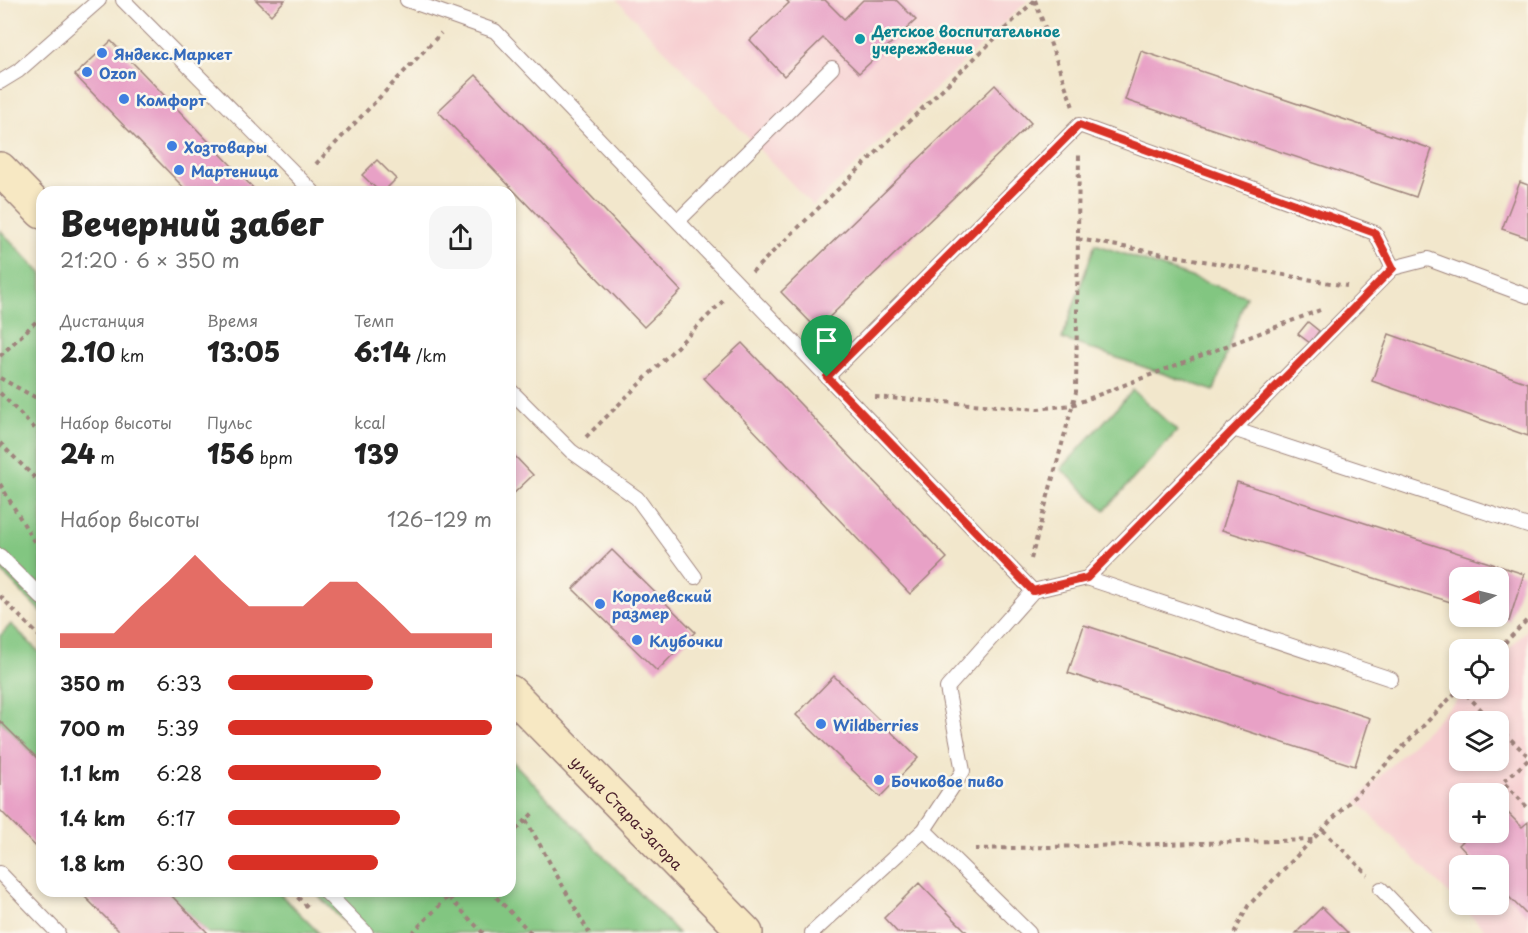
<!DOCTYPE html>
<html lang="ru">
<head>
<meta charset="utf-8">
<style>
  body { margin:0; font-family:"Playpen Sans",sans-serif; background:#f6f6f6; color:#222; height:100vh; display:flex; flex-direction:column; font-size:22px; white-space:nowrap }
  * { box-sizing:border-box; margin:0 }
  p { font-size:20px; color:#767676 }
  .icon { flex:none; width:33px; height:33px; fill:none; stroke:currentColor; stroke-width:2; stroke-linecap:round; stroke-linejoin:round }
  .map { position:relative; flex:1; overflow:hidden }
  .details { position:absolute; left:36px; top:186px; width:480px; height:711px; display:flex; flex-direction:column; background:#fff; border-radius:18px; box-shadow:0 3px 9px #0003 }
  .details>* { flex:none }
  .needle { width:39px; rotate:263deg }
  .buttons { position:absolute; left:1449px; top:567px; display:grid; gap:12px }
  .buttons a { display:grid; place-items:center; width:60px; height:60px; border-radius:12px; background:#fff; box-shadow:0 3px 9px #0003; font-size:30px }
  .pin { position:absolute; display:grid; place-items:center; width:51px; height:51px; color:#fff; margin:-62px -26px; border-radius:50% 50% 50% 0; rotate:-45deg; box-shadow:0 0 6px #0007 }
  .pin .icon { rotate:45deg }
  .round { display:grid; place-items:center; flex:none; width:63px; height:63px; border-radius:18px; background:#f6f6f6 }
  .overview { display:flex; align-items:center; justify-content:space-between; height:102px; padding:0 24px }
  h1 { font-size:33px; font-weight:800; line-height:45px }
  .metrics { display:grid; grid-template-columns:repeat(3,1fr); gap:9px; height:102px; padding:6px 24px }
  .metrics div { display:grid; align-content:center }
  .metrics b { font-size:26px; font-weight:800 }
  .metrics small { font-size:16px; font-weight:400 }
  .metrics p { font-size:16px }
  .chart { height:168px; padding:12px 24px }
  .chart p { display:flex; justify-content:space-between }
  .chart svg { width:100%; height:108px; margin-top:6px; fill:#d93025; opacity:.7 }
  ul { padding:0 24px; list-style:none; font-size:20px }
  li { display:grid; grid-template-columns:96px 72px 1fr; align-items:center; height:45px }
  li i { height:15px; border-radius:8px; background:#d93025 }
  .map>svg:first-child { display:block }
</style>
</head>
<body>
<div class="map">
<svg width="1528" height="933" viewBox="0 0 1528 933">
  <rect width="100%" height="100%" fill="#fbf7ec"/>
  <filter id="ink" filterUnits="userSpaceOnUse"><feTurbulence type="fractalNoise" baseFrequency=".0167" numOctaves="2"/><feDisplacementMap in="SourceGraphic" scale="12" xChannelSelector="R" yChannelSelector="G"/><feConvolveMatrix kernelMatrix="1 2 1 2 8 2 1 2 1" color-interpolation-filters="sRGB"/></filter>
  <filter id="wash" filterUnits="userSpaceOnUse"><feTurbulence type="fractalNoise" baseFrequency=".008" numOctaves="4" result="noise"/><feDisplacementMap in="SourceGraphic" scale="24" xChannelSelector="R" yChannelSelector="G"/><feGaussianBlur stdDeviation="1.35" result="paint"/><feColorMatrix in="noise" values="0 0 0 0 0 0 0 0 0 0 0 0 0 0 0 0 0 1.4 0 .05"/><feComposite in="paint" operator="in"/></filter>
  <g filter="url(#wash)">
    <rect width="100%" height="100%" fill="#f2e7cc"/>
    <path fill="#f7cfd1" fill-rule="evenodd" d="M617,0h411l-215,206z
      M1528,629v304h-40l-28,-28 38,-1v-38h-38l-1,38 -103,-104 112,-111 30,-1 1,-29zM1460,722h38v38h-38zM1460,794h38v38h-38z"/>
    <path fill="#82c681" stroke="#667256" stroke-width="1.5" d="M0,230l42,44v339l-42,-43z
      M1095,244l151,52 -32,95 -152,-52z
      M1133,390l44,41 -72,79 -44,-41z
      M11,624l31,31v108l-42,-42v-85z
      M510,759l168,174h-323l-41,-42h196z
      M167,891h110l42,42h-111z"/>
    <g id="blocks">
      <path fill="#e8a1c6" d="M256,0h29l-14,15z
        M786,0h39l19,19 19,-19h33l20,20 -57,53 -36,-35 -39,38 -34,-36 39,-37z
        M111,41l27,27 119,124h-69l-113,-117z
        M1141,51l291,98 -16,48 -291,-97z
        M476,75l205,216 -37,36 -206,-216z
        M995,85l36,38 -214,206 -36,-37z
        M377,160l19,19 -13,13h-3l-18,-17z
        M1520,182l8,3v53l-26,-9z
        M1308,322l11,9 -9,12 -12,-9z
        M1389,334l139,49v53l-156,-55z
        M742,343l205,215 -37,36 -206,-216z
        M510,451l23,24 -23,22z
        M1237,482l287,92 -15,47 -11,-3v-40h-38v27l-238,-75z
        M612,550l83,82 -38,39 -84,-82z
        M1084,625l286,93 -15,48 -287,-93z
        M834,676l84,82 -38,39 -84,-82z
        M0,721l42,42v90l-42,-43z
        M1500,805l22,22 6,-5v94l-30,-30v-20h-20l-19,-21 13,-13h26v-26z
        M919,883l28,29 21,21h-70l-14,-15z
        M79,891h88l41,42h-87z
        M1322,907l26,26h-52z"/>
    </g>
  </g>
  <g filter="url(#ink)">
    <use href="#blocks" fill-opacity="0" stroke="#9e837c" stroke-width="1.5"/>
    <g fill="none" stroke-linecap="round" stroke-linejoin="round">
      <g stroke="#9e837c" stroke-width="16">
        <path id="service" d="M123,0l190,192
          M407,0l88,31 538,560
          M0,82l18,-11 81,-71
          M678,221l154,-153
          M827,377l252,-252 296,108 18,35
          M510,390l61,61 66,47 58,79
          M1233,429l295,97
          M0,556l42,42
          M1087,578l304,101
          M924,830l105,103
          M0,873l58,60
          M1381,889l42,44
          M325,891l41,42
          M812,933l112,-103 39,-59 -16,-83 86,-97 54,-13 306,-310 35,-9 100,37"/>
      </g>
      <g stroke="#9e837c" stroke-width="36">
        <g id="secondary">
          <path d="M0,169l42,43"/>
          <path id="s1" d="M510,692l236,241"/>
        </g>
      </g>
      <path stroke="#9e837c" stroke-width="4" stroke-dasharray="4.5 4.5" stroke-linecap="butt" d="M1035,0l38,107
        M316,164l125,-131
        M1078,239l269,47
        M752,272l283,-272
        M0,356l42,-40
        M0,378l42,23
        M0,393l42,43
        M875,397l163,12 34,-4 248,-95
        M586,437l140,-139
        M0,443l42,42
        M0,484l42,71
        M1031,559l45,-167 3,-237
        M0,596l42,43
        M1498,650l30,-31
        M1460,688l33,34
        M1498,727l30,29
        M1528,760l-25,22 25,26
        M526,820l63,113
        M1323,830l45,45
        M510,836l25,-25
        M975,849l338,-9
        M291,891l19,18
        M443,891l40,42
        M490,891l41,42
        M412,933l42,-42
        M1234,933l14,-27 212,-218"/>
      <use href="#service" stroke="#fff" stroke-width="14"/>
      <use href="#secondary" stroke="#f7e8c3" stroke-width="33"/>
    </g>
  </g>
  <g fill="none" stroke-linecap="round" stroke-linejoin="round" filter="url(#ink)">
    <g stroke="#fff" stroke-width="12">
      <path id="route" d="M1079,125l296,108 18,35 -306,310 -54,13 -206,-214z"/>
    </g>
    <use href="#route" stroke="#d93025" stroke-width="8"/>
  </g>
  <circle fill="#0f9aa8" stroke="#fbf7ec" stroke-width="2" cx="860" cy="39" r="6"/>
  <g fill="#3f7fe0" stroke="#fbf7ec" stroke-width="2">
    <circle cx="102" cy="53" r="6"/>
    <circle cx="87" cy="72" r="6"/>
    <circle cx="124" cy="99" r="6"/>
    <circle cx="172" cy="146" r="6"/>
    <circle cx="179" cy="170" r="6"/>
    <circle cx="600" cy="604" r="6"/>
    <circle cx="637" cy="640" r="6"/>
    <circle cx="821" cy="724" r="6"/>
    <circle cx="879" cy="780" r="6"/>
  </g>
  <g text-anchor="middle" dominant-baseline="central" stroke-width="5" stroke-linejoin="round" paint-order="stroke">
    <g font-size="15" font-weight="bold" fill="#0d838f" stroke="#fbf7ec" text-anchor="start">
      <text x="872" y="30">Детское воспитательное<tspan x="872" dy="17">учереждение</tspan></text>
    </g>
    <g font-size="15" font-weight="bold" fill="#366cbe" stroke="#fbf7ec" text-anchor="start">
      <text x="114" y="53">Яндекс.Маркет</text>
      <text x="99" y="72">Ozon</text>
      <text x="136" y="99">Комфорт</text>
      <text x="184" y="146">Хозтовары</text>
      <text x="191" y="170">Мартеница</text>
      <text x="612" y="595">Королевский<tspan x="612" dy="17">размер</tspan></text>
      <text x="649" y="640">Клубочки</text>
      <text x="833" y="724">Wildberries</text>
      <text x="891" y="780">Бочковое пиво</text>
    </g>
    <g font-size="15" fill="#4a1f2b" stroke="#fbf7ec">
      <text stroke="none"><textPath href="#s1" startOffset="168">улица Стара-Загора</textPath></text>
    </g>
  </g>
</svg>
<div class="buttons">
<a><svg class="needle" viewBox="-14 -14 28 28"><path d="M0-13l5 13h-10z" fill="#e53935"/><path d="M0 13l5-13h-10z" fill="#767676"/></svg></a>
<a><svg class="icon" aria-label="locate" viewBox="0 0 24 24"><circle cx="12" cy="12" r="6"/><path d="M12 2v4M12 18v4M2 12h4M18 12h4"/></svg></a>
<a><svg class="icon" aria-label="layers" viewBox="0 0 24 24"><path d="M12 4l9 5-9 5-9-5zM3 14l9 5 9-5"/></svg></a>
<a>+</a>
<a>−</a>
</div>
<div class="pin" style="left:827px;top:377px;background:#1e9e55"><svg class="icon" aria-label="arrive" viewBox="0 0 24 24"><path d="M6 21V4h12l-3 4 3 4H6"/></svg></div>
<section class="details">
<div class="overview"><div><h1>Вечерний забег</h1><p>21:20 · 6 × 350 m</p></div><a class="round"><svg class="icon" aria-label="share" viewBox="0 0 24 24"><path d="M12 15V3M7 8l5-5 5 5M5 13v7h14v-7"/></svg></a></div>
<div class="metrics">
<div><p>Дистанция</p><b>2.10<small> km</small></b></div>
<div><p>Время</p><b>13:05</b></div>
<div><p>Темп</p><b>6:14<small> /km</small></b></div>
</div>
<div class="metrics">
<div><p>Набор высоты</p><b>24<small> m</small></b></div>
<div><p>Пульс</p><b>156<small> bpm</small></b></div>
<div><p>kcal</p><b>139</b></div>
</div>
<div class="chart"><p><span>Набор высоты</span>126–129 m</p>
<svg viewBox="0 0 160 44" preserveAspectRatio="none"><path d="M0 44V38L10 38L20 38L30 27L40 17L50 6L60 17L70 27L80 27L90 27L100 17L110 17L120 27L130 38L140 38L150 38L160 38V44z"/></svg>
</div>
<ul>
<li><b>350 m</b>6:33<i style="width:55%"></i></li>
<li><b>700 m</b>5:39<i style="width:100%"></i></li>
<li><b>1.1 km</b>6:28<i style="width:58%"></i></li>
<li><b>1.4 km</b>6:17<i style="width:65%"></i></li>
<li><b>1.8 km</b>6:30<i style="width:57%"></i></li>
</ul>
</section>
</div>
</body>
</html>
